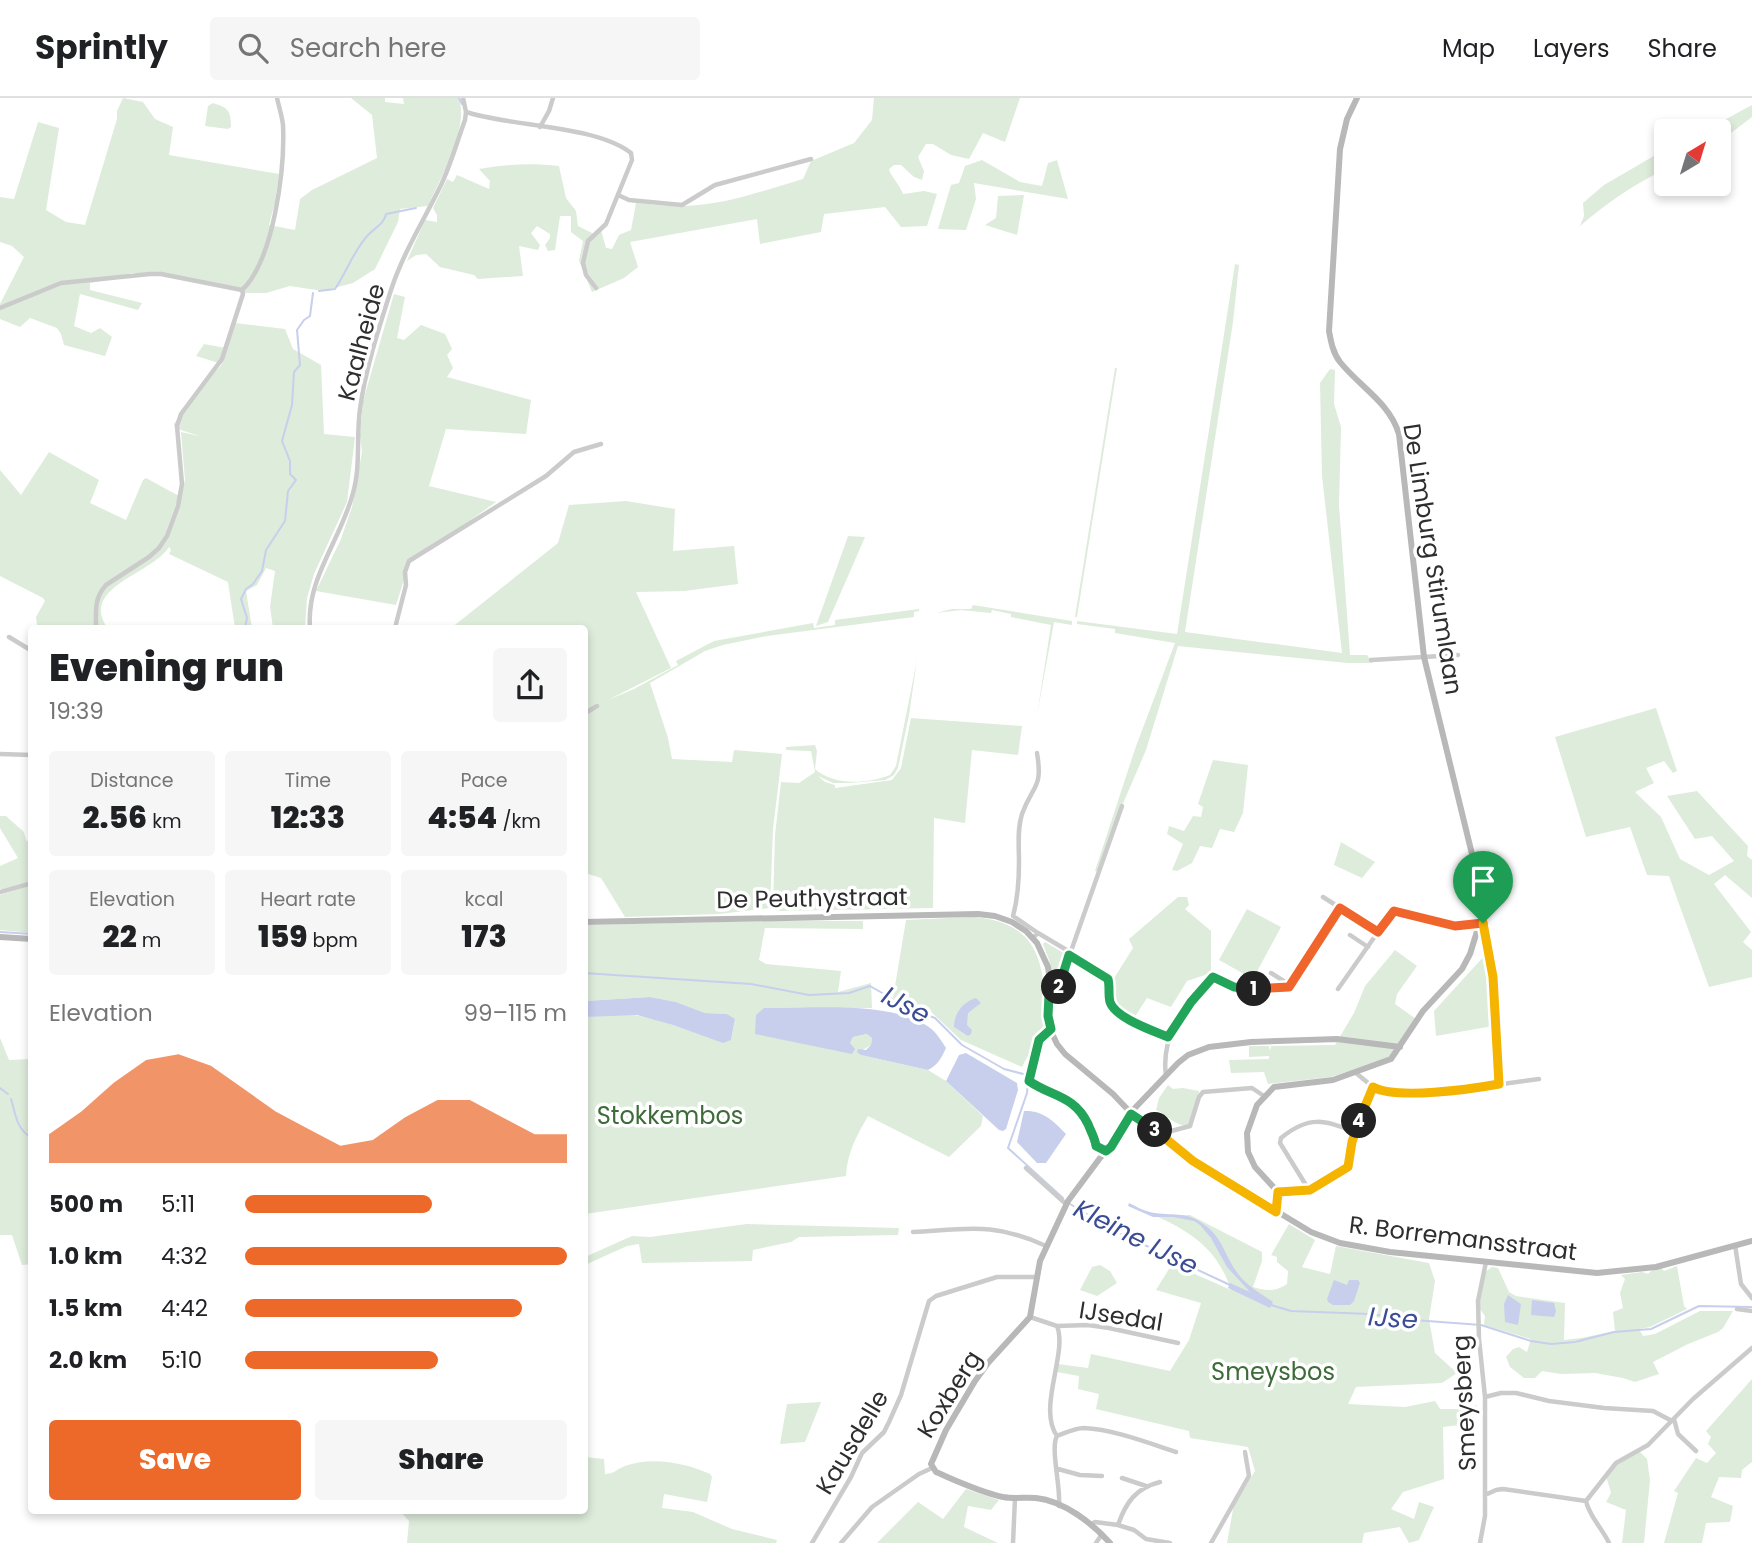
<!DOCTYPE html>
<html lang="en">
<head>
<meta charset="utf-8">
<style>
  body { margin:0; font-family:Poppins,sans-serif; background:#f6f6f6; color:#202124; height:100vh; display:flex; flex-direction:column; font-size:26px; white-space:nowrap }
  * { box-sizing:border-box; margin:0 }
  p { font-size:23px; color:#757577 }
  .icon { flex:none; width:38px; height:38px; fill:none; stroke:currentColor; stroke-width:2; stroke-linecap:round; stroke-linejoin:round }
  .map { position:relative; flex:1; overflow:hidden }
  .details { position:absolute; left:28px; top:527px; width:560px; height:889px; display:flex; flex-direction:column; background:#fff; border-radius:7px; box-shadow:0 4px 10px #0003 }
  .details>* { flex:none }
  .needle { width:46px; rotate:38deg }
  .controls { position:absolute; left:1654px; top:21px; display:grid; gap:14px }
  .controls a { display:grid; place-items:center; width:77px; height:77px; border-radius:7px; background:#fff; box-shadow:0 4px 10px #0003; font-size:35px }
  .pin { position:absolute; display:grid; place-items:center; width:60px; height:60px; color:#fff; margin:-72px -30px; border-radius:50% 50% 50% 0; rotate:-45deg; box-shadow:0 0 7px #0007 }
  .pin .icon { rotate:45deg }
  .km { position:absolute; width:35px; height:35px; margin:-18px; border-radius:50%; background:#222; color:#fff; font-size:19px; line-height:35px; text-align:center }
  .round { display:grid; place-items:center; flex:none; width:74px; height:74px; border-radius:7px; background:#f6f6f6 }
  .headline { display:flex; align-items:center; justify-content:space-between; height:119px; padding:0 21px }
  h1 { font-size:38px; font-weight:800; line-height:52px }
  .stats { display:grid; grid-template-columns:repeat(3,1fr); gap:10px; height:119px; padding:7px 21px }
  .stats div { display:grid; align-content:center; border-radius:7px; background:#f6f6f6; text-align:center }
  .stats b { font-size:30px; font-weight:800 }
  .stats small { font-size:19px; font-weight:400 }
  .stats p { font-size:19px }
  .chart { height:196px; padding:14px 21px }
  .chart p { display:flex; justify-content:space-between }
  .chart svg { width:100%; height:126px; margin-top:7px; fill:#ec692a; opacity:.7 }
  .cta { display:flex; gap:14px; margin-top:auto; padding:14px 21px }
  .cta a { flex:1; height:80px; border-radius:7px; background:#ec692a; color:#fff; font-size:28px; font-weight:800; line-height:80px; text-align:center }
  .cta a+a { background:#f6f6f6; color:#202124 }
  ul { padding:0 21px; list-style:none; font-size:23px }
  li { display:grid; grid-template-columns:112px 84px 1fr; align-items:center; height:52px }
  li i { height:18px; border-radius:9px; background:#ec692a }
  header { display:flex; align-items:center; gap:42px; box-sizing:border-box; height:98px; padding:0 35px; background:#fff; border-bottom:2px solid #e0e0e0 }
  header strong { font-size:33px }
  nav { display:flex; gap:38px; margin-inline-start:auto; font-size:24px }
  .search { width:490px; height:63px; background:#f6f6f6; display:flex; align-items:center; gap:18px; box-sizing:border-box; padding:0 24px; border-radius:7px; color:#757577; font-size:26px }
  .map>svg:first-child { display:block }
</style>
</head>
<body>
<header>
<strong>Sprintly</strong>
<div class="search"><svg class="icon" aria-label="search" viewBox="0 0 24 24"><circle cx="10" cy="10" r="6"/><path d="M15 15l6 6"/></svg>Search here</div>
<nav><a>Map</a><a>Layers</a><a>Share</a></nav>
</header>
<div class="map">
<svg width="1752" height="1445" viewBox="0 0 1752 1445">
  <rect width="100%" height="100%" fill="#fff"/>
  <path fill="#deecdb" d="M123,0l20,4 12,17 18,8 -4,28 110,19 -4,28 -6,23 26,5 5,-31 12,-9 65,-32 -5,-43 -21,-17h34v4l19,2 -1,-6h56c10,31 -18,79 -31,108l-28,3 -2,13 -23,47 -22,14 -30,8 -33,-5 -24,7h-21l-74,-19 -40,-1 -15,6 -26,4v7l52,13 -4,7 -58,-16 -6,32 17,7 9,-5 12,9 -7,19 -41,-11 -3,-11 -4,-6 -27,-10 -10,9 -20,-8v-15l24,-47 -12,-11 -12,-4v-45l14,2 24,-77 21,6 -13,82 20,12 19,3 32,-106v-8z
    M874,0h146l-15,44 -22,-9 -14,26 -18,-4 -18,-11h-7l-8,13 6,14 -2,9 -8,-3 -13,-12h-7l-5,4c1,6 11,16 14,25l21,-3 13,3 -10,32 -26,1 -16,-20 -61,7 -3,18 -61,12 -3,-25 -127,23 8,25 -14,11 -32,14 -13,-31 4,-20 -12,-9v-16h-11l-5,34 -7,1 -3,-6 5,-7v-4l-13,-8 -6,7 9,12 -2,5 -19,-4 4,30 -45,3 -4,-4 -34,-8 -14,-13 -10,1 -9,6 18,-41 12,2v-7l-4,-7 14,-29 6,3 4,-7 32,14 1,-8 -11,-12c27,-5 53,-6 80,-3l7,32 10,13 2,15 18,9 5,-5 5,18 6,1 7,-14 12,-5 5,-27c16,1 33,4 49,3 41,-1 80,-16 118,-27l8,-18 43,-18 18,-23z
    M213,5c15,5 18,7 18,24l-3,2 -23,-3 3,-20z
    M1752,7v12l-33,25 -1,-11h-14z
    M1664,52l2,19c-32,15 -59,34 -86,57l4,-10 -1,-13 21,-18z
    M982,62l38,22 22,4 6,-23 9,-3 11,39 -94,-16 2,16 -10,31 -28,-1 13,-44 8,-2 6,-17z
    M1024,97l-7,40 -32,-10 11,-7 2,-22z
    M1235,166l4,1 -6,57 -48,310 157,21 -20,-177 -2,-93 10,-14 5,1 -1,34 7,23 -2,78 11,150h17l6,8h-25l-170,-17 -32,104 -24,56 -23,66 -4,-1 40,-122 40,-106 -60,-10v-4l-38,-5v-3l100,13z
    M394,196l11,3 -8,41 7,2 17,-15 24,9 7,15 -5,6 6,13 -6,9 84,23 -5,34 -80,-5 -17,57 67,16 -87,62 -13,41 -80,-14 25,-52 11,-32 10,-55 -2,-16 3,-35z
    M235,225l50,6 8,20 28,16 3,69 31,3 -8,65 -33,72 -7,24 -2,30h-32l-3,-21 5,-36 -9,-3 -9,17 -11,6 6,37h-17l-7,-46 -59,-28 2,-4 -2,-3c-14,23 -70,36 -68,65 0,5 4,12 6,16h-64l-6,-3 -1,-8 9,-16 -2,-3 -43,-22v-106l21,25 28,-43 50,28 -9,23 36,17 17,-40 3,-2 33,18 -15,42 17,-39 4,-19 -4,-48 18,4 -24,-8 -1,-4 20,-29 28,-31 -26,-8 8,-12 22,4z
    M1115,270h2l-40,249h-2z
    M626,403l49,8 -2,42 61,-5 4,38 -54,7 -48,1 35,76 -63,32 26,-11 44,-24 -2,-4 38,-20 99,-18 1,5 21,-3v-5l84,-11v2l-5,1v5l-147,19 -44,9 -18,6 -55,32 18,55 4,21 60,3 2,-12 48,4 -9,75 -3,79 -51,6 -94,3 -24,-39 -16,-5 -1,-245h-133l107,-85 11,-38z
    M848,438l17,1 -37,85 -12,4z
    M973,507l99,16v4l-18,-3 -17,93 14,-90 -40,-8v-3l-19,-4 -1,3 -30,-3 -25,3 16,-4h19z
    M917,562l-8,55 -11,53 -4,7 -9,5 -35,3h-17l-15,-7 7,6 10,3v3l57,-8 9,-12 10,-50 111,8 -4,29 -46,-5 -7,73 -31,-5 -1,90 -157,3 -3,-4 2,-72 6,-53 18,1 16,-11 -4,-21 -25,-1v-3l29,-2 2,6 -2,18c19,17 52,15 75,6l6,-9z
    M1656,610l21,63 -4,2 -9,-12 -18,7 8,15 -19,9 26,25 19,42 29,16 25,-14 -22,-25 -17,3 -28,-43 30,-5 51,55 -1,10 5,4v38l-27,-23 -11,9 37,48 -8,10 9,8v27l-43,10 -40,-111 -22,-1 -17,-48 -44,10 -31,-100z
    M1213,662l35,5 -5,48 -9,19 -14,-3 -8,19 -12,-2 -8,17 -15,8 -5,-1 11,-26 -16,-10 2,-8 15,5 9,-15 8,1 2,-10 -5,-3z
    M0,718h6l18,16 2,8 6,5 -1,36 -28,8h-3v-23l18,-8 -18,-30z
    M1341,744l34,20 -13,16 -28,-13z
    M31,787v48l-31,-3v-35z
    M1178,799h9l2,8 -4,4 26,22v42l-24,8 -16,26 -24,-9 -13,20 -21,-17 -2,-18 22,-35 -4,-9z
    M1247,811l34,18 -28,52 -34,-19z
    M971,819c52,3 72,28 73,80 1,9 2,22 -2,32 -4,13 -14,25 -20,38l-61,-27 -32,-30 -36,-12 13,-78z
    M765,823h98v8l-98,-1 -6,32 7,4 75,7 -3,21 33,-9 1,25h-108l86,35 3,-6 15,-3 4,4 -1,7 -10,6v4l67,15 18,11 37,35 -2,10 -32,31 -81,-41c-12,21 -21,37 -22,60l-261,38v-197c17,-2 37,-4 55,-1 32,6 58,21 91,24l4,-20 -8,-6 -22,-1 -29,-11 -26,-5 -65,4v-76z
    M1045,844l22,13 -8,23 -8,-4 -2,-14 -6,-16z
    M1395,852l22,16 -20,28 -2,10 21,15 -28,40 -57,18 -63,7 -4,-12 -33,1 -2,-13 40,-1v-3l-20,1v-11h20l1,5 1,-5 64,-1 19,-32 11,-27z
    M1486,856l7,72 -57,10 -2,-25z
    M0,940l9,22 22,-1 1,205 -10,1 -10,-30h-12z
    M1168,987l5,4 10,-1 16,3 -7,30 -4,5c-13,0 -21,-11 -32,-16l3,-12z
    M1190,1117l72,37v9l-9,26c14,4 22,5 34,-3l1,-13 -11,-9v-5l-6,-2 18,-31 26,16 -13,27 28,7 6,-28 93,17 6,18 -6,38 6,34 22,20 -15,10 -86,4 -8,17 57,3 30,-6 5,8h21l16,-4 -9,19 -25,3 1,52 -41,13 -12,17 23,10 5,-17 15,5 -15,33 -10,3 -9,-16 -36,6 -2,10h-135l7,-39 21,-33 -7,-24 -58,-9 -1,-7 -93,-22 3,-15 -21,-5 1,-13 -22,-4 1,-8 30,4 3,-14 79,17 19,-31 12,-37 -45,-13 16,-26 59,26c-13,-40 -38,-57 -75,-74z
    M747,1126l152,4 -1,7 -99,2 -8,5 -38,8 -1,11 -110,2 -3,-19 -12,2 -42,19v-8l47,-21 18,1z
    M1100,1167l10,6 7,12 -20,13 -17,-6 12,-23z
    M1677,1168l7,40 3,3 -37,18 -11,2 4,7 12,-2 45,-23h33l-10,17 -5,4 -30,12 -35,18 6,12 -24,8 -12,-4 -28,-5 -34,1 -19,-3 -7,7h-11l-14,-11 -4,-10 7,-8 6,-2 8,5 4,-13 -47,-14 1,-9 -6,-8 6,-36 7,-5 6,1 11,24 7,4 49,7 -1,37 17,-2 34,-7 -2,-19 10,-4 -3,-15 5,-14 -4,-4 21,-3 6,2 4,-4 9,-2 3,3z
    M1752,1281v83l-10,8 -1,8 -22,-1 -8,20 22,9 -3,16 -24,1 -4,20h-38l14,-50 -4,-2 22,-33 11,5 9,-10 -8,-9 3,-7 -5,-6z
    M821,1304l-16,40 -25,2 7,-40z
    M1639,1353l8,8 3,21 -6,63h-22l4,-33 -20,-8 5,-9 -5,-17 4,-7z
    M585,1359l19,2 1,15c9,0 12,-5 20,-8 26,-10 62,-3 85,8l2,3 -5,25 -43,-8 -2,14 31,4 39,17 45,11 -1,3h-369l2,-22 -10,-11h185z
    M966,1391l33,11 -8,10 -23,-4 -4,21 34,16h-121l41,-41 25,17z"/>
  <path fill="#c7cfed" d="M650,899l26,5 29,11 22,1 8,5 -4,21 -8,3 -50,-18 -36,-10 -52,2v-16z
    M976,900l5,5 -13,10 -1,12 5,5 -1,4 -3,2 -14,-9c0,-14 9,-25 22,-29z
    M764,910c47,1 125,-8 165,19 7,5 12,13 17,21 -4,9 -8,17 -18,22l-67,-15 -4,-3 1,-3 8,1 5,-5 1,-7 -5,-4 -14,3 -3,6 5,6 -3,5 -97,-20 1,-19z
    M966,955l51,30 1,7 -12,39 -3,2 -4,-1 -53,-49 13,-26z
    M1024,1013c18,-1 30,10 42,23l-20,29h-9l-20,-21z
    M1129,1105c8,4 17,9 26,10 20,3 33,-2 51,13 16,12 19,29 30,45 9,14 24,22 37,31l-3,6 -42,-20 2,-5 20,9 -23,-25 -16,-29 -11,-13 -6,-4 -21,-4h-20l-25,-11z
    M1334,1182l13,5 2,-5h9l2,3 -6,18 -4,4h-17l-5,-3 -1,-3z
    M1508,1197l13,9 -3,21 -13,-3 -1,-18z
    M1532,1202l22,3 2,8 -2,6 -23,-2z"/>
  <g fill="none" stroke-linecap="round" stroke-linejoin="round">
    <path stroke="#c7cfed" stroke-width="2" d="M459,0l3,6
      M319,193l16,-2c12,-18 19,-39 33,-54 8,-8 16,-11 18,-21l30,-6
      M245,530l2,-10 -6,-19 5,-10 7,-5 9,-13 4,-21 19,-29 3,-30 8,-11 -6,-6v-13l-8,-20 10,-36 2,-33 6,-7 -3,-35 7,-10 6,-4 3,-23
      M0,834l32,2
      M584,875l167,11 58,11 40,-2 21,-7 40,23 25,9 27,27 42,24 23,6
      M1028,985l-1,10 -19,55 55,50
      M0,990l8,6
      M11,1001c5,16 5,30 21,39
      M1070,1106l51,30 109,51
      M1271,1207l20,6 79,3 44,6 67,5 50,16 20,3 24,-2 39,-10 37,-3 48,-23 53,1"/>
    <path stroke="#cbcbcb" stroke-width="4.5" d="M466,14c46,15 129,13 165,41l1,7 -26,64 -18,17 -5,22 3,12 10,13
      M540,29l9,-16 4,-13
      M618,97l11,5 53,5 33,-20 96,-26
      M0,210l61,-25 89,-9h11l81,16
      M96,530c0,-17 -2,-30 10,-43l43,-28 10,-9 8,-12 11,-30 4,-22 -5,-58 4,-12 41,-55 21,-65 -1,-4c32,-30 43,-122 41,-165 -1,-9 -4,-18 -6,-27
      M310,530c-4,-50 31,-88 43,-135 8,-28 3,-56 7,-84 5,-38 19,-82 31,-119 12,-37 33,-70 50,-105 10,-21 16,-43 24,-65l1,-8 -3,-14
      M395,530l11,-43 -1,-13 4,-11 137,-85 28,-24 27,-8
      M9,539l23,14
      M1371,562l87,-5
      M584,616l13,-8
      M1037,655c6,36 -4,31 -15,61 -5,15 -3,32 -3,48 0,18 -1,36 -6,54l25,17
      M0,656l32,1
      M0,794l32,-9
      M1323,799l55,35
      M1350,837l18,12
      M1033,840l5,-5 32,19
      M1069,857l39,24c2,8 0,15 2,23 6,16 44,30 59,35
      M1271,875l19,12
      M1338,891l54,-77 63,14 28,-3 10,54 6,107
      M1050,897l7,-4 65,-185
      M1050,931l-11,11 -11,39c23,21 44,12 60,46 4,7 7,13 8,21l10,5
      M1356,975l17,14 8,4 85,-2 73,-10
      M1166,978c-6,-44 21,-68 47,-99l25,11h48l54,-80
      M1160,1036l30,-8 9,-29 4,-5 49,-4 12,8
      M1026,1070l40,36
      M1309,1092l-29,-47 1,-5c28,-23 43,-18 74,-6
      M1278,1094l31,-2 38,-23 5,-25 21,-55
      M913,1134c55,-3 81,-10 133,14
      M1735,1147l6,39 11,14
      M1737,1211l15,2
      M1030,1219l27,9 31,-1 21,3 69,15
      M1057,1228c11,27 -20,82 0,110 -7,12 4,51 2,70
      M1485,1299l16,-4h15l33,8 55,7 49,3 19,10
      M1674,1321l4,15 18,17
      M1057,1338c8,-3 18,-8 27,-8 28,1 65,15 92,24
      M1058,1371l22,6 22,1
      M1122,1380l24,8
      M1485,1397l11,-5 7,-1 83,12 30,-38 32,-18 45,-46 59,-51
      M1586,1403c3,15 16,27 23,42
      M1091,1426l4,-2 23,3 16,5 12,9 24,4
      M1118,1427c8,-23 18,-37 42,-43
      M812,1445l39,-66 11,-24 22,-21 5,-10 12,-27 28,-94 7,-5 61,-19h38
      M841,1445l31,-36 47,-33 13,-6
      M1013,1445l2,-45
      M1096,1445l6,-9
      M1211,1445l38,-67 -4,-24
      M1480,1445l5,-27v-119l-6,-58 -1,-38 8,-39"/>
    <path stroke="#b8b8b8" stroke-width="6" d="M584,824l394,-8 17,2 17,6 14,9 11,12 11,24 2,14 -2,35 2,13 7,15 8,10 48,40 18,19 62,48 118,71 29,11 50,9 207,21 59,-6 96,-26
      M0,839l32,2
      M1276,1114l2,-20 -23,-25 -7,-15 -1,-19 10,-28 17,-18 59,-7 58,-21 32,-48 39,-42 8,-15 13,-42 -3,-25 -56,-230 -25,-223c-10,-32 -39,-47 -59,-72 -7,-9 -9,-20 -11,-31l11,-182 7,-30 10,-21
      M1110,1445c-18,-20 -46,-42 -74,-45 -11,-1 -22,1 -33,-1 -23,-5 -46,-16 -67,-25l-5,-8 15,-34 29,-49 13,-18 42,-46 10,-56 28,-60 32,-43 11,-11 22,-37 45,-47 10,-8 21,-8 42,-5 86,-3 63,8"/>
  </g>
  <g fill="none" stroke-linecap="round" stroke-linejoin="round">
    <g stroke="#fff" stroke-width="14">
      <path id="split-1" d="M1254,891l35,-2 51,-79 38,24 16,-21 61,15 28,-3"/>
    </g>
    <g stroke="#fff" stroke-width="14">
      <path id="split-2" d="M1059,889l10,-32 39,24c2,8 0,15 2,23 5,16 44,29 58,35l23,-35 22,-25 21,10 20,2"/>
    </g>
    <g stroke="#fff" stroke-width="14">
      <path id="split-3" d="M1059,889l-2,4 -8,4 -1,21 3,13 -12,11 -10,41c23,16 45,14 59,43 3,8 7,14 8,22l10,5 5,-4 20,-33 24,16"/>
    </g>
    <g stroke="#fff" stroke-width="14">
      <path id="split-4" d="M1155,1032l38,31 83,51 2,-20 32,-2 38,-23 4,-25 7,-21"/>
    </g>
    <g stroke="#fff" stroke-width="14">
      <path id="split-5" d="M1359,1023l14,-34c23,13 99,2 126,-3l-6,-107 -10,-54"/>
    </g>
    <use href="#split-1" stroke="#f0652b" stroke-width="9"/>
    <use href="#split-2" stroke="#22a559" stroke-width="9"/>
    <use href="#split-3" stroke="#22a559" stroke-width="9"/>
    <use href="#split-4" stroke="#f5b400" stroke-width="9"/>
    <use href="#split-5" stroke="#f5b400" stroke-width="9"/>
  </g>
  <g text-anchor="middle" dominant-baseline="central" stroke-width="7" stroke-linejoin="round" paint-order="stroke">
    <g font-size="24" fill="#2e2e2e" stroke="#fff">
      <text transform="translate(361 244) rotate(-75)">Kaalheide</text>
      <text transform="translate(1433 461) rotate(81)">De Limburg Stirumlaan</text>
      <text transform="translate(812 800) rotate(-1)">De Peuthystraat</text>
      <text transform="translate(1463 1140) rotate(7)">R. Borremansstraat</text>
      <text transform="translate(1121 1218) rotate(9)">IJsedal</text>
      <text transform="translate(949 1296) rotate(-58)">Koxberg</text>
      <text transform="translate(1464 1305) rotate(-93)">Smeysberg</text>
      <text transform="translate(852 1344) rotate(-59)">Kausdelle</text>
    </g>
    <g font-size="24" fill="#3d6c3a" stroke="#fff">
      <text x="670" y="1017">Stokkembos</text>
      <text x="1273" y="1273">Smeysbos</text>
    </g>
    <g font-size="26" font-style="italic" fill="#394c94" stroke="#fff">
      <text transform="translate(906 907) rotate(28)">IJse</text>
      <text transform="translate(1136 1139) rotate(27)">Kleine IJse</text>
      <text transform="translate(1393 1220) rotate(4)">IJse</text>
    </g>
  </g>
</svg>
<div class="controls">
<a><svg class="needle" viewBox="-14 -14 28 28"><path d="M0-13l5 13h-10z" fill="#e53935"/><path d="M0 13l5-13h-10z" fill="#757577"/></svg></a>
</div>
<div class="pin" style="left:1483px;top:825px;background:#1e9e55"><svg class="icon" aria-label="arrive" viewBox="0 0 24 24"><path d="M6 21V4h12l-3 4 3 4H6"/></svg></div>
<b class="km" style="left:1254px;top:891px">1</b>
<b class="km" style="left:1059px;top:889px">2</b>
<b class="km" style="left:1155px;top:1032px">3</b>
<b class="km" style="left:1359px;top:1023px">4</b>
<section class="details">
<div class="headline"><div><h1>Evening run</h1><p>19:39</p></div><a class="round"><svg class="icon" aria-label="share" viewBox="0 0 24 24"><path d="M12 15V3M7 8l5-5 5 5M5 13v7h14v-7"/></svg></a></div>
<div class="stats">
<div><p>Distance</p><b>2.56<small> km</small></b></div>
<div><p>Time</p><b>12:33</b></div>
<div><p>Pace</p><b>4:54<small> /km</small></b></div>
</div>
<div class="stats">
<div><p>Elevation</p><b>22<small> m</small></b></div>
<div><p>Heart rate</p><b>159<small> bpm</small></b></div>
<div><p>kcal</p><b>173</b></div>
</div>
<div class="chart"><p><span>Elevation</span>99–115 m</p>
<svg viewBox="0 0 160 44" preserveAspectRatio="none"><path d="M0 44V34L10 26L20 16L30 8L40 6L50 10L60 18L70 26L80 32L90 38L100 36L110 28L120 22L130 22L140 28L150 34L160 34V44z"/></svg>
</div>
<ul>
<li><b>500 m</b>5:11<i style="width:58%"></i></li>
<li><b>1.0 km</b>4:32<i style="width:100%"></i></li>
<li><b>1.5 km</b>4:42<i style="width:86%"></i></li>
<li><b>2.0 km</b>5:10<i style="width:60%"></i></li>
</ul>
<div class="cta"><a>Save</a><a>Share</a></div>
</section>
</div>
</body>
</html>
